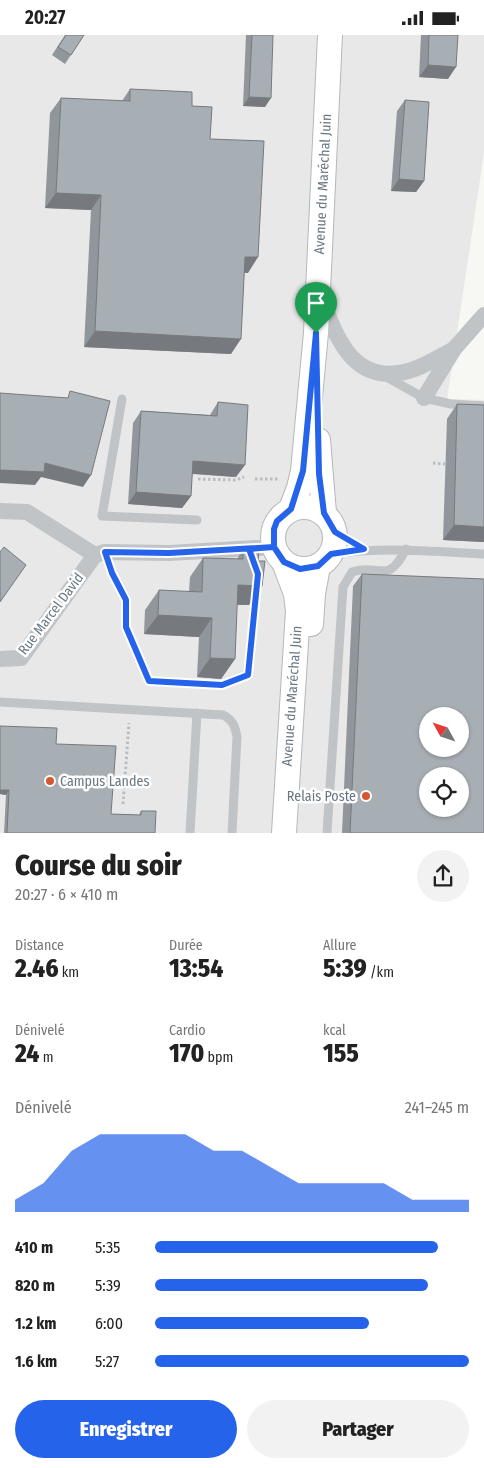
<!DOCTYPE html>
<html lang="fr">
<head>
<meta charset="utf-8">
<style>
  body { margin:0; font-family:"Fira Sans Condensed",sans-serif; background:#f2f2f2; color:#222; height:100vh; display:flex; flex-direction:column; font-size:19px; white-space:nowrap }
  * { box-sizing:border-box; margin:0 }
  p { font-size:16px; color:#767676 }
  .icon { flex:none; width:28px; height:28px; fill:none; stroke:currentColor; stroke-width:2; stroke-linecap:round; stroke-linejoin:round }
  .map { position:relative; height:798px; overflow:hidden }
  .sheet { display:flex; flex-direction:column; background:#fff; flex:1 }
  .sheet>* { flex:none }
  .needle { width:32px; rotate:310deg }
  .buttons { position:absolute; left:419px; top:672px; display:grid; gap:10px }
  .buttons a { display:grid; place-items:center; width:50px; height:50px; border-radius:50%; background:#fff; box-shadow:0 1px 4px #0004; font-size:25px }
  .pin { position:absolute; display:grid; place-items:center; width:42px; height:42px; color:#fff; margin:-51px -21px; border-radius:50% 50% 50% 0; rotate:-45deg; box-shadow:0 0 5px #0007 }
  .pin .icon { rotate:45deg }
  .round { display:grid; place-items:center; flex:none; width:52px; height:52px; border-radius:26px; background:#f2f2f2 }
  .headline { display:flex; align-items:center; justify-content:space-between; height:85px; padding:0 15px }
  h1 { font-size:28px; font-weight:800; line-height:38px }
  .stats { display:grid; grid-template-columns:repeat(3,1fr); gap:8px; height:85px; padding:5px 15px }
  .stats div { display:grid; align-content:center }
  .stats b { font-size:25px; font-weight:800 }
  .stats small { font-size:14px; font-weight:400 }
  .stats p { font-size:14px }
  .chart { height:140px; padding:10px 15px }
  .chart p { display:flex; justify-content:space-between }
  .chart svg { width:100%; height:90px; margin-top:5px; fill:#2563eb; opacity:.7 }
  .cta { display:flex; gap:10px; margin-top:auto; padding:10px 15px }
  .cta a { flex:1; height:58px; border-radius:30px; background:#2563eb; color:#fff; font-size:20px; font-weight:800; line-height:58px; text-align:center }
  .cta a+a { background:#f2f2f2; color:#222 }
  ul { padding:0 15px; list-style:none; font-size:16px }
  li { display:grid; grid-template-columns:80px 60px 1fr; align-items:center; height:38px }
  li i { height:12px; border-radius:6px; background:#2563eb }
  .status { display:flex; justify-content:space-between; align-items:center; height:35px; padding:0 25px; background:#fff; direction:ltr }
  .status svg { height:14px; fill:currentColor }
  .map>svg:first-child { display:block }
</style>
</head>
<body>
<div class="status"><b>20:27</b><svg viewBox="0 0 49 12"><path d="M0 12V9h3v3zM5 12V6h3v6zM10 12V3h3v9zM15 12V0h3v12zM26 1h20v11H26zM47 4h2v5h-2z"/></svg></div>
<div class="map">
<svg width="484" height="798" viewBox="0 0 484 798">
  <rect width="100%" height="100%" fill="#f7f7f4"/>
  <path fill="#e7e8e7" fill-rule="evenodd" d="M0,0h484v118l-37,246 37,1v433h-484zM428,681h32v33h-32zM428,741h32v33h-32z"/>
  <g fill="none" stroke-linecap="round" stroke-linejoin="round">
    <g stroke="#b3b8bb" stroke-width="26">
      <path id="secondary" d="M318,405l6,73
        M273 503a31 31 0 1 1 62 0a31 31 0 1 1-62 0Z
        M291,474l8,-21 4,-17 13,-138 14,-298
        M284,527l12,32 2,17 -14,222
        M311,589l2,-30 5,-28"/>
    </g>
    <path stroke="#babdbf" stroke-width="3" stroke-dasharray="2.5 2.5" stroke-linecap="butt" d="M433,428l12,1
      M198,444l38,1 8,-3
      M255,444h25
      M123,769l6,-81"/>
    <path stroke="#c0c4c7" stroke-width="9" d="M383,340l41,23 27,6 33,2
      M122,364l-20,117 95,4
      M335,497l29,17
      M105,517l7,21 14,27v27l23,54 73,4 26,-11 9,-91
      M331,519c52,-7 102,-3 153,0
      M0,667l223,13c10,5 12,11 14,22l-5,96
      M190,798l7,-120
      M327,798l16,-246 9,-15c29,-9 35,14 54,-23"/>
    <path stroke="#c0c4c7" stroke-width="16" d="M321,261c13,36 29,84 77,77 19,-2 39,-15 56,-24
      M424,363l30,-49 30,-34
      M0,476l27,1 68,43
      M0,624l21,-1 74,-103 10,-3 64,1 105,-6"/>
    <use href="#secondary" stroke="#fff" stroke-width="24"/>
  </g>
  <path fill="#90969b" d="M65,0h19l-19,29 -13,-9z
    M246,0h27l-8,72 -22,-1z
    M421,0h37l-10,44 -29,-2z
    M130,54l62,17 18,33 38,134 -4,-1 -13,82 -147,-7 7,-137 -46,-2 5,-95 11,-15 61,3z
    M405,65l19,81 -8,11 -25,-1 6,-80z
    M218,367l18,75 -44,-3 -1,22 -9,12 -54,-4 5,-81 8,-12 69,4z
    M457,369l27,1v137l-41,-2 4,-121z
    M243,514l6,56h-12l-2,54 -14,20 -24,-2 2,-40 -55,-3 1,-24 14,-20 30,2 1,-15 13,-19 34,1z
    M362,539l122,259h-142l11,-247z
    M0,691l56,18 55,70 28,1 2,-4 14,22h-151l2,-38 -6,-1z"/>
  <path fill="#767a7e" d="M428,30l28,2 -8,12 -29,-2z
    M249,62l22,1 -6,9 -22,-1z
    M399,144l25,2 -8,11 -25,-1z
    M56,158l45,2 -10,15 -46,-2z
    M245,222h13l-10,16 -13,-1z
    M95,296l146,8 -10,15 -147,-7z
    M193,426l52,4 -9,12 -52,-4z
    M45,428l46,12 -8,12 -42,-10 -6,8 -35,-2v-13z
    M136,457l55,4 -9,12 -54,-4z
    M454,490l30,2v15l-41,-2z
    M238,550l24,1 -13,19 -24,-1z
    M158,580l54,3 -13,19 -55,-3z
    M210,623l25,1 -14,20 -24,-2z
    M0,755h9l-3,5 -6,-1z"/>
  <path fill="#a8afb4" stroke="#767a7e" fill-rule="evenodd" d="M66,0h18l-13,20 -13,-8z
    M252,0h21l-2,63 -22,-1z
    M429,0h29l-2,32 -28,-2z
    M130,54l62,3v14l20,1 -2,32 54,2 -6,116h-13l-4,82 -146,-8 6,-136 -45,-2 5,-95 69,3z
    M405,65l24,2 -5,79 -25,-2z
    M70,356l40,10 -19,74 -46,-12 -1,9 -44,-2v-77l68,5z
    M218,367l30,3 -3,60 -52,-4 -2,35 -55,-4 5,-81 76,5z
    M457,369l27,1v122l-30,-2z
    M4,512l22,18 -26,37v-50z
    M243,514l16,1 -1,11h7l-3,25 -24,-1 -3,74 -25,-1 2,-40 -54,-3 1,-25 43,2 1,-34 40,1z
    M362,539l122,5v254h-134zM428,681h32v33h-32zM428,741h32v33h-32z
    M0,691l57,2 -1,16 60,2 -5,68 30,1v-4h15l-1,22h-148l2,-43h-9z"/>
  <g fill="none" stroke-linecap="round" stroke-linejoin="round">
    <g stroke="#fff" stroke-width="10">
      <path id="route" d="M316,298l-13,138 -12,38 -14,12 -3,8v18l-105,6 -64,-1 7,21 14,27v27l23,54 73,4 26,-10 10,-101 -9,-25 25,-2 10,15 16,7 18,-3 13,-12 33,-5 -29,-17 -11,-19 -5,-39 -3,-141"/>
    </g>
    <use href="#route" stroke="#2563eb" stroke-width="6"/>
  </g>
  <g fill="#d55835" stroke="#fff" stroke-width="2">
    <circle cx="50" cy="746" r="5"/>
    <circle cx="366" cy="761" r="5"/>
  </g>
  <g text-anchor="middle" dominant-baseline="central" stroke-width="5" stroke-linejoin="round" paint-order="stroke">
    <g font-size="14" fill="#687782" stroke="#fff">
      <text transform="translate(323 149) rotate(-87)">Avenue du Maréchal Juin</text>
      <text transform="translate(51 579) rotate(-53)">Rue Marcel David</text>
      <text transform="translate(292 661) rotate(-86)">Avenue du Maréchal Juin</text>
    </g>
    <g font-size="14" fill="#687782" stroke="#fff" text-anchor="start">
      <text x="60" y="746">Campus Landes</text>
      <text x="356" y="761" text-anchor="end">Relais Poste</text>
    </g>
  </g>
</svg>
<div class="buttons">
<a><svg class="needle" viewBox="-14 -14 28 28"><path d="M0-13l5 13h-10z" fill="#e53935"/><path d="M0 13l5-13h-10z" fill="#767676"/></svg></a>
<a><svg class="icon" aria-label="locate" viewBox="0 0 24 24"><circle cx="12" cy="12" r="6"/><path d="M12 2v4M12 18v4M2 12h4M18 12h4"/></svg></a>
</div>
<div class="pin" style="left:316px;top:298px;background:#1e9e55"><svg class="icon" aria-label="arrive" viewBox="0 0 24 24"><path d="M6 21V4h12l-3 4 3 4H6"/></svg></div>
</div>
<section class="sheet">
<div class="headline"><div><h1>Course du soir</h1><p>20:27 · 6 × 410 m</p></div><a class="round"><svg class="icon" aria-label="share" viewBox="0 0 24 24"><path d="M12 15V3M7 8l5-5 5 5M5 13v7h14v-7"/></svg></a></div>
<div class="stats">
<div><p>Distance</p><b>2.46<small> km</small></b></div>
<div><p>Durée</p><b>13:54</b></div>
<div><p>Allure</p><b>5:39<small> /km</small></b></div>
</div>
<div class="stats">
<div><p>Dénivelé</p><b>24<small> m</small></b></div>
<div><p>Cardio</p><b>170<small> bpm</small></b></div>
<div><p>kcal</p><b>155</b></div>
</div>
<div class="chart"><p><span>Dénivelé</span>241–245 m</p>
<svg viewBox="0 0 160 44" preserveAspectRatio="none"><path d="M0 44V38L10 30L20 14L30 6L40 6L50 6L60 6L70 14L80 14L90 22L100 30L110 30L120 30L130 30L140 38L150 38L160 38V44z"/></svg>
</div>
<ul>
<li><b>410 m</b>5:35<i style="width:90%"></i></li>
<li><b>820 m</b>5:39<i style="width:87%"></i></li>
<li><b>1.2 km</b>6:00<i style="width:68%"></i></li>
<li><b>1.6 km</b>5:27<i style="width:100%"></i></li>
</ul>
<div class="cta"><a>Enregistrer</a><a>Partager</a></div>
</section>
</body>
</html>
